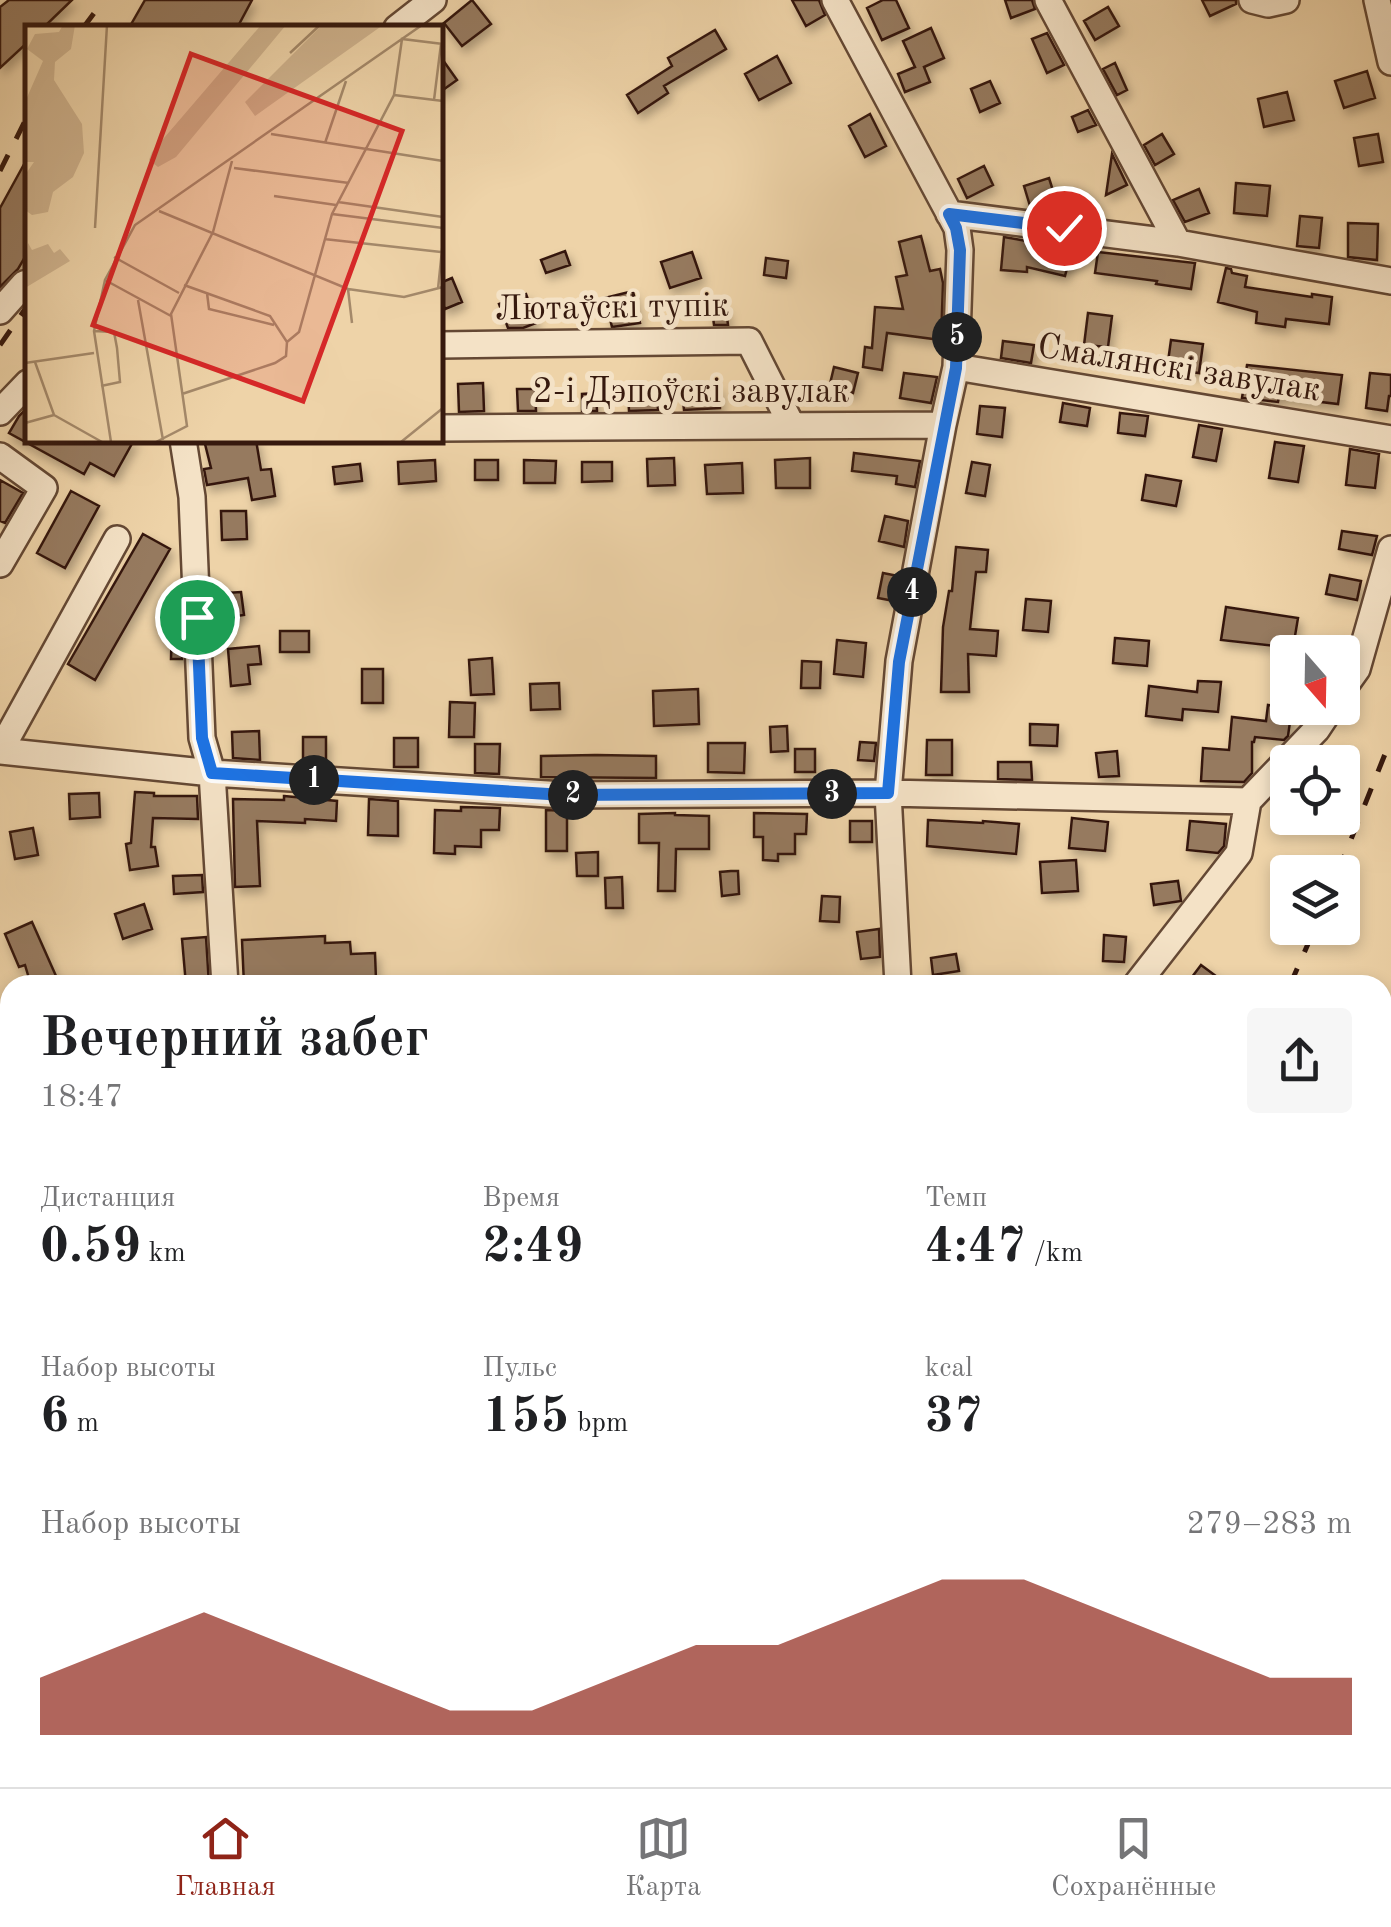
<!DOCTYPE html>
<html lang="ru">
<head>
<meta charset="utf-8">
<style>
  body { margin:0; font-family:"Old Standard TT",serif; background:#f6f6f6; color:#202124; height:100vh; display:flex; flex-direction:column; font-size:38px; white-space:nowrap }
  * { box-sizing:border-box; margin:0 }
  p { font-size:32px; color:#757577 }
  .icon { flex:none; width:55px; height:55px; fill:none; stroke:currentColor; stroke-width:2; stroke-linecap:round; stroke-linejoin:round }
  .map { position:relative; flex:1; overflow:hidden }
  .drawer { position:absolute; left:0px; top:975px; width:1392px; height:812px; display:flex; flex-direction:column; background:#fff; border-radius:30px 30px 0 0; box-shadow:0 5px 15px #0003 }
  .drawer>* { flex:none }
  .needle { width:65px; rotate:160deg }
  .buttons { position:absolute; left:1270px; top:635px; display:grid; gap:20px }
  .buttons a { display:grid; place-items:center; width:90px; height:90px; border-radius:10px; background:#fff; box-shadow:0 5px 15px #0003; font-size:50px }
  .pin { position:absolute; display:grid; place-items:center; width:85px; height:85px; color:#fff; margin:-42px; border:5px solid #fff; border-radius:50%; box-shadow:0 2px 10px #0007 }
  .km { position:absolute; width:50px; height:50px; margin:-25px; border-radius:50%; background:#222; color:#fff; font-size:28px; line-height:50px; text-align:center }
  .round { display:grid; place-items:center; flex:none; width:105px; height:105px; border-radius:10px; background:#f6f6f6 }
  .headline { display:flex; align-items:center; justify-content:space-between; height:170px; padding:0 40px }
  h1 { font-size:55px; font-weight:700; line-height:75px }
  .figures { display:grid; grid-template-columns:repeat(3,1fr); gap:15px; height:170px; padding:10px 40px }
  .figures div { display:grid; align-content:center }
  .figures b { font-size:50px; font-weight:700 }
  .figures small { font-size:28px; font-weight:400 }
  .figures p { font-size:28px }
  .chart { height:280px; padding:20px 40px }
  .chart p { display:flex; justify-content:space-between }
  .chart svg { width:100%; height:180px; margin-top:10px; fill:#8f2418; opacity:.7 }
  .tab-bar { display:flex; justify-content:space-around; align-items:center; height:140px; border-top:2px solid #e0e0e0; background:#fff; font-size:28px; color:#757577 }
  .tab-bar a { display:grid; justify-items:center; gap:5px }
  .tab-bar .current { color:#8f2418 }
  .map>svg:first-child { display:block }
</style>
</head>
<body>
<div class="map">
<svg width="1391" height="1787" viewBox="0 0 1391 1787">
  <defs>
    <filter id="shadow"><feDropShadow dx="3.5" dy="6" stdDeviation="5" flood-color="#0004"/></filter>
  </defs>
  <rect width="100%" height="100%" fill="#eed3a8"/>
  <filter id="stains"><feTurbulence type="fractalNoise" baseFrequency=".002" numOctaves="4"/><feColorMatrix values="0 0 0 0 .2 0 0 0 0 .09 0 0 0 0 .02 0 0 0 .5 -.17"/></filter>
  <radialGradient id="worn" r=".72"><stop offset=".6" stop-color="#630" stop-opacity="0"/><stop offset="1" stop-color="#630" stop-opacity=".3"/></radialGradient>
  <path fill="#cfb38e" stroke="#82664e" stroke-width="2.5" d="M1383,1071l8,3v139l-8,30z
    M744,1778h166l-3,9h-169z
    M1048,1778h131l-4,9h-131z"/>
  <path fill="#967a5e" stroke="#36190e" stroke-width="2.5" filter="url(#shadow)" d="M9,0h63l-29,28h-15v14l-28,26v-61z
    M145,0h107l-15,28h-108z
    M472,0l19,24 -29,22 -18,-23z
    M792,0h27l6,15 -19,11z
    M883,0h13l13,28 -27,12 -15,-32z
    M1005,0h27l3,9 -24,9z
    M1202,0h34v4l-26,12z
    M1108,7l11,19 -24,14 -11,-19z
    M931,28l13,30 -20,9 6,15 -25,10 -7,-18 17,-7 -12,-26z
    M715,30l11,19 -62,37 4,7 -30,20 -11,-18 45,-29 -4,-8z
    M1047,33l17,32 -17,8 -15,-34z
    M440,56l17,24 -17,12z
    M777,56l14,27 -32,17 -14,-26z
    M1115,63l12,27 -10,5 -14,-26z
    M1367,71l8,27 -31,10 -9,-27z
    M990,81l10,22 -20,9 -9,-23z
    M1287,92l7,28 -30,7 -6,-28z
    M1088,110l8,15 -18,7 -6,-15z
    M870,114l16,32 -21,11 -16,-31z
    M1162,134l12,20 -19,11 -11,-20z
    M1378,134l5,28 -24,4 -5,-28z
    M1112,154l15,31 -21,10z
    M28,157v95l-10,17 -18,18v-79z
    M984,166l9,19 -26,13 -9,-19z
    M1049,178l6,19 -25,9 -6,-20z
    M1236,183l34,3 -3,30 -33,-3z
    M1199,189l10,24 -24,9 -12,-22z
    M1300,216l22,2 -3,30 -22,-2z
    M1348,223l30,1 -1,36 -29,-3z
    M921,236l9,35 10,-2 3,14 -2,57 -54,-7 -5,37 -19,-3 2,-20 7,1 3,-41 28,2 -7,-32 11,-2 -8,-33z
    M1004,237l68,12 -7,27 -38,-9v5l-26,-2z
    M565,251l5,14 -24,8 -5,-13z
    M692,252l9,26 -31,10 -9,-26z
    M1098,252l97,11 -4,26 -35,-5 1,-3 -62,-8z
    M766,258l22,3 -2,17 -22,-3z
    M1226,268l5,1 1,4 15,3 -2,11 67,10v-3l20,3 -3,27 -43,-5 -1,8 -29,-4 1,-11 -39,-10z
    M452,278l10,24 -17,7 -5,-12v-14z
    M633,291l7,32 -28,4 -7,-29z
    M526,294l10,29 -13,5h-15l-9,-24z
    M726,308l2,17h-14l-2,-16z
    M1088,313l24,3 -4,31 -24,-2z
    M1171,340l32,4 -4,29 -32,-4z
    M1003,341l31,4 -3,18 -30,-5z
    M1247,365l95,10 -4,29 -59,-7 -1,5 -36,-4z
    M834,367l24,6 -5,20 -24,-5z
    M904,373l33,4 -6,26 -31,-5z
    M1370,373l21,2v21h-2l-2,15 -21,-3z
    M483,383l1,28 -25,1 -1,-28z
    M719,387l1,21 -36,2 -2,-19z
    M517,389h18l1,22h-18z
    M657,390l1,20 -29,1 -1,-19z
    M596,393l1,18h-15v-17z
    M1063,403l27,5 -3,18 -27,-4z
    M980,406l25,2 -3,29 -25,-3z
    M28,407v33h106l-20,36 -24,-13 -6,11 -75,-41 10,-17z
    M1120,413l28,3 -3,20 -27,-3z
    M1199,425l23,4 -6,32 -23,-4z
    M204,440h52l5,30 10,-1 4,27 -23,4 -4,-22 -41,7 -3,-16 7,-1z
    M1275,442l29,4 -6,36 -29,-4z
    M1350,449l29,5 -4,34 -29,-3z
    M854,453l66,8 -5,26 -19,-3 1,-8 -45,-5z
    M674,458l1,27 -27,1 -1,-27z
    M810,458v30h-34l-1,-28z
    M435,460l1,21 -37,3 -1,-22z
    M475,460h23v20h-23z
    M524,460l32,1 -1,22h-31z
    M582,462h30v19l-30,1z
    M972,462l18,3 -5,31 -19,-3z
    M742,463l1,30 -36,1 -2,-29z
    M360,464l2,17 -27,3 -2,-17z
    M1146,475l35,6 -5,25 -34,-6z
    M0,480l23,13 -18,30 -5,-2z
    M71,491l28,15 -34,62 -28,-15z
    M221,511h25l1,28 -25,1z
    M885,516l23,5 -4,26 -25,-6z
    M1342,531l35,5 -5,19 -33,-6z
    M143,534l27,15 -75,131 -27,-16z
    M956,547l32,3 -2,22h-10l-6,57 28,2 -2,25 -28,-2 1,38h-28l2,-65 6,-36h3z
    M883,573l15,3 -4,25 -16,-3z
    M1330,575l31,6 -4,19 -31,-6z
    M241,592l3,23 -15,2 -3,-24z
    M1026,599l25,2 -3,31 -25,-2z
    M1226,607l72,11 -5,30 -72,-8z
    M172,624h9l1,35h-11z
    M280,631h29v21h-29z
    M1115,638l34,3 -2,25 -34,-3z
    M837,640l29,3 -3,34 -29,-3z
    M259,646l2,18 -13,1 2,19 -19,2 -3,-37z
    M492,658l2,36 -23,1 -2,-35z
    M802,661l19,1 -1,26h-19z
    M362,669h21v34h-21z
    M1198,681l23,1 -3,30 -35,-3 -1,11 -36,-4 3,-30 48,6z
    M559,683l1,26 -29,1 -1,-26z
    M698,689l1,35 -45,2 -1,-35z
    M450,702l25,1 -1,34h-25z
    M1268,705l24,3 -4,28 -4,4 -29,-3 -1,5h-2v31l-8,9 -43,-1 2,-33 26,2 3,-33 34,4z
    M1030,724l28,1 -1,21 -27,-1z
    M787,726l1,25 -17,1 -1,-25z
    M259,731l1,29 -27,-2 -1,-26z
    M303,737h23v27l-23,-2z
    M394,738h24v29h-24z
    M927,740h25v35h-26z
    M860,742l16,1 -2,18 -16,-1z
    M708,743h37l-1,30 -36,-1z
    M475,744h25l-1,30 -24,-1z
    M795,749h20v23h-20z
    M1117,751l2,25 -20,1 -3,-24z
    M596,755l60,1v22l-115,-1v-21z
    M998,762h33l1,18 -34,-1z
    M135,792l19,1v3h43l1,23 -45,-1 -2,29h4l3,19 -28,4 -4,-26 5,-1z
    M99,793l1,24 -30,2 -1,-25z
    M284,796l53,5 -1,20 -31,-2v4l-48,-2 3,65 -25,1 -2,-88 51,1z
    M369,799l29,2v35l-30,-1z
    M461,807l39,1 -1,22h-18v17l-26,-1v8l-21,-1 1,-43 26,1z
    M546,810l21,1v40h-21z
    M675,813v2l34,1v33h-33l-1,42h-17l1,-48h-20v-29z
    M754,813l53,1 -1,20h-11v20h-17v7l-15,-1v-23h-9z
    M1072,818l36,4 -3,29 -36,-3z
    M928,820l55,3v-2l36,3 -3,30 -89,-8z
    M850,821h22v21h-22z
    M1190,821l36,3 -2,22 -6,7 -31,-3z
    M33,828l5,27 -23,4 -5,-27z
    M598,852v24h-21l-1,-23z
    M1076,860l2,31 -36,2 -2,-31z
    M731,871h7l1,23 -17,2 -2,-24z
    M202,875l1,17 -29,2 -1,-18z
    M622,877l1,31h-17l-1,-30z
    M1178,881l3,20 -27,4 -3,-21z
    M822,896l18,1 -1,25 -19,-1z
    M144,904l8,25 -29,10 -8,-25z
    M32,922l28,63h-29l-6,-20 -6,2 -14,-33z
    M879,929l1,28 -19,2 -4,-27z
    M1104,935l22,2 -2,25 -21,-1z
    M325,936v7l25,-1 1,12 24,-1 1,27 -17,1 1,4h-39l-1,-6 -38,2v4h-38l-2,-45z
    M206,937l3,48h-23l-4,-46z
    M956,954l3,17 -26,4 -2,-17z
    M1201,965l27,20h-42z"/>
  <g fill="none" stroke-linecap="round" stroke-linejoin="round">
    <g stroke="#644834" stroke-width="30">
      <path id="minor" d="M835,0l122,228 3,22 -4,117 -13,58 -44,236 -11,132 10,192
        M1048,0l130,243
        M1252,0l16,4 18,-4
        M1377,0l14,62
        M397,28l36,-28
        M949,214l229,29 213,38
        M0,311l24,-27 4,-1
        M440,345l309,-4 43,85
        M956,367l435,72
        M0,412l28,-29
        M440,428l503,-3
        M183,440l9,57 10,241 10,35 13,212
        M0,456l44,32 -44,76
        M117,539l-117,212 212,22 352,22 324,-2 360,8
        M1342,690l15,-21 34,-120
        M1248,801l69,-72 14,-21
        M1136,985l103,-132 9,-52
        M0,1043l10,-3
        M0,1202l10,-3
        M0,1285l10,-2
        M0,1635l10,-2
        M141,1787l1,-9
        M420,1787v-9
        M554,1787l7,-9
        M734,1787l6,-9"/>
    </g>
    <use href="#minor" stroke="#f4e2c6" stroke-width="25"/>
    <path stroke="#36190e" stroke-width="5" stroke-dasharray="18 18" stroke-linecap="butt" d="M83,28l21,-28
      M0,171l28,-56
      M0,345l28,-40
      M1338,872l53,-133
      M1290,985l25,-57
      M988,1787l4,-9"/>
  </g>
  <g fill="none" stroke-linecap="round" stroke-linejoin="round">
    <g stroke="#fff" stroke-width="20">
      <path id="route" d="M197,617l5,121 10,35 352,22 324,-2 11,-131 57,-294 4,-118 -4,-22 -7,-14 115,14"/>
    </g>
    <use href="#route" stroke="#1a73e8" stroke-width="12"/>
  </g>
  <g text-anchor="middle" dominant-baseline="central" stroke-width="10" stroke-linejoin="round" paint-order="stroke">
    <g font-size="35" fill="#36190e" stroke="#f4e2c6">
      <text transform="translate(612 308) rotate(-1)">Лютаўскі тупік</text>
      <text transform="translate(1179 369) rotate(9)">Смалянскі завулак</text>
      <text x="691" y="392">2-і Дэпоўскі завулак</text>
    </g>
  </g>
  <g transform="translate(25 25)">
    <rect width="418" height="418" fill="#eed3a8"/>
    <path d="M38,0h12l-4,24 -16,13 -1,18 28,44 2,29 -11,24 -20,15 -5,20 -16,3 -7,-5v-35l9,-13h-9v-60l18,-41 -16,-12 8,-15 24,-2zM236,0h25l-110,132 -18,10 -9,-7 3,-8zM297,0h61l-128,91 -10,-14zM3,218l4,7 16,-6 6,9 6,-4 10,12 -45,27z" fill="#cfb38e"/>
    <path fill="none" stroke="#a4896a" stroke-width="2.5" d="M265,28l30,-28M369,70l49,6M409,75l7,-56M246,109l172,27M300,118l21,-62M209,143l115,15M249,171l62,9M313,177l105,15M134,186l189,78 56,8 39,-10M307,189l111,14M70,203l12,-203M299,214l117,13M89,232l65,36M80,255l66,36M323,264l4,34M413,264l5,-49M182,268l2,16 65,16M113,275l25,140M69,306l20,1 3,16 3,34 -19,4M262,317l12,-10 33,-118 62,-119 8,-56 41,5M10,337l19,53 48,27M0,338l69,-10M157,369l93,-31 11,-7 1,-14 -17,-26 -86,-31M0,398l29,-8M86,417l-17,-111 11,-51 30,-55 287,-200M131,417l31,-16 -16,-112 42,-82 19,-71M376,417l42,-34"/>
    <path fill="#d62828" fill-opacity="0.15" stroke="#d62828" stroke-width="5" d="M166,29l211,77 -99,270 -210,-76z"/>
    <rect width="418" height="418" fill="none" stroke="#36190e" stroke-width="5"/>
  </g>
  <rect width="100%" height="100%" filter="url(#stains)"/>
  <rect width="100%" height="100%" fill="url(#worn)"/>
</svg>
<div class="buttons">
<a><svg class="needle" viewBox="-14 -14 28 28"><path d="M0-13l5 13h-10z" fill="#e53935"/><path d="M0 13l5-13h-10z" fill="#757577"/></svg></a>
<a><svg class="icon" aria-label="locate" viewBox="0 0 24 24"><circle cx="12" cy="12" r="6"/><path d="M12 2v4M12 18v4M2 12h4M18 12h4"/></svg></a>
<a><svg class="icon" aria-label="layers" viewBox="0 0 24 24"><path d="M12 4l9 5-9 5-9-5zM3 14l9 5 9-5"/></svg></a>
</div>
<div class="pin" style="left:197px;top:617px;background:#1e9e55"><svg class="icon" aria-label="arrive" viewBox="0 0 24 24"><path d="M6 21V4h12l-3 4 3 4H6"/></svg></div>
<div class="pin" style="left:1064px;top:228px;background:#d93025"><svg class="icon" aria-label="check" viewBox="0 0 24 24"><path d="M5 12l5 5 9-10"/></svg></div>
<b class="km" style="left:314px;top:780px">1</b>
<b class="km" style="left:573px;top:795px">2</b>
<b class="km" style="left:832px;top:794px">3</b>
<b class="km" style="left:912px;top:592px">4</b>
<b class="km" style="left:957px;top:337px">5</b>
<section class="drawer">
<div class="headline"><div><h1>Вечерний забег</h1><p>18:47</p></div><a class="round"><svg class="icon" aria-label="share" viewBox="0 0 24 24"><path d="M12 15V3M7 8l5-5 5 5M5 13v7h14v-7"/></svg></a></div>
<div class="figures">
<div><p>Дистанция</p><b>0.59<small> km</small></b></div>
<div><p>Время</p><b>2:49</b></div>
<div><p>Темп</p><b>4:47<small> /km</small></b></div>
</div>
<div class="figures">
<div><p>Набор высоты</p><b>6<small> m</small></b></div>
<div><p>Пульс</p><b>155<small> bpm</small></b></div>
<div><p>kcal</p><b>37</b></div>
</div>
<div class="chart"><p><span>Набор высоты</span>279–283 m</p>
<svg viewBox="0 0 160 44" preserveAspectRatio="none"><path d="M0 44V30L10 22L20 14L30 22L40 30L50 38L60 38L70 30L80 22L90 22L100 14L110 6L120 6L130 14L140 22L150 30L160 30V44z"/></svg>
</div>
</section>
</div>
<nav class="tab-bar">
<a class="current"><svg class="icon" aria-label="home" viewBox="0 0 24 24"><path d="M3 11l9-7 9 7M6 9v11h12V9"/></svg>Главная</a>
<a><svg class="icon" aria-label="map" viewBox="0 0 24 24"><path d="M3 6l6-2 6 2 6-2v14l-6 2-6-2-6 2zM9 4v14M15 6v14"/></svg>Карта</a>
<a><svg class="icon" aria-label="saved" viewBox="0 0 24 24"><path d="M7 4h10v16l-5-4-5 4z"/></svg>Сохранённые</a>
</nav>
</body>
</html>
